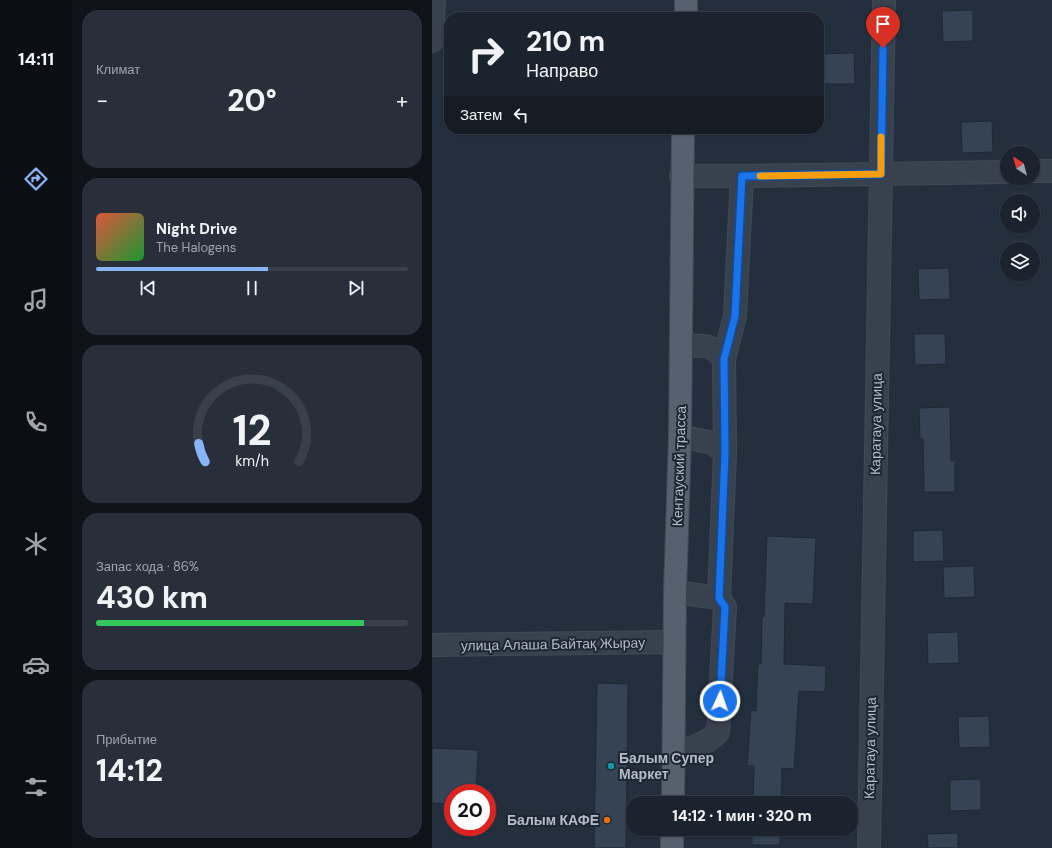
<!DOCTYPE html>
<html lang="ru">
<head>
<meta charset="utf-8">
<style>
  body { margin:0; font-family:"DM Sans",sans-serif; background:#282f3a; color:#f1f3f6; height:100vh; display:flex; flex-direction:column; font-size:15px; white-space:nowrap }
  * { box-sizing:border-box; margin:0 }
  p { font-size:13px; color:#a0a4aa }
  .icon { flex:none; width:22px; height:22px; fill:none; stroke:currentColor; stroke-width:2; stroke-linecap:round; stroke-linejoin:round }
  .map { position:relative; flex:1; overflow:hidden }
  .drawer { display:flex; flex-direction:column; gap:10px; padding:10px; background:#0f1319; width:360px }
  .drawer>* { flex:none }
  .banner { position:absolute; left:12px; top:12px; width:380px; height:122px; border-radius:16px; box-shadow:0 1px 3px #0004,0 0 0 1px #39404a; background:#1b232e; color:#f1f3f6; overflow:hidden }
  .needle { width:26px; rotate:324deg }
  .controls { position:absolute; left:568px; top:146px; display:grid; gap:8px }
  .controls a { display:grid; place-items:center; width:40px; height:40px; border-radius:50%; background:#1b232e; box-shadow:0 1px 3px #0004,0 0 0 1px #39404a; font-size:20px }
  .speed { position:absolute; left:12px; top:784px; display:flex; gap:8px; font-size:20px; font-weight:700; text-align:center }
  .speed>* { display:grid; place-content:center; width:52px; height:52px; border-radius:50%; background:#1b232e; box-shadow:0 1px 3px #0004,0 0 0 1px #39404a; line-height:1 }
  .speed .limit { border:6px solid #d22; background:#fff; color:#111 }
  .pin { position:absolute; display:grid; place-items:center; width:34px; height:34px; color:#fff; margin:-41px -17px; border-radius:50% 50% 50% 0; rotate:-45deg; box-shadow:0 0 4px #0007 }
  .pin .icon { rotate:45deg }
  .me { position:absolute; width:44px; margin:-22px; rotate:3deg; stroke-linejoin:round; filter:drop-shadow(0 0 3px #0008) }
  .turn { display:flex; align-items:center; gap:14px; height:84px; padding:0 16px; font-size:18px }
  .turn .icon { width:52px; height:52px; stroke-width:2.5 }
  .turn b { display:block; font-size:28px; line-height:34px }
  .then { display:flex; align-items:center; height:38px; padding:0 16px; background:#0003; gap:8px; font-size:15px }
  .big { font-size:30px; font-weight:800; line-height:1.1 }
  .drawer .tile { flex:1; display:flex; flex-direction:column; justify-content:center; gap:6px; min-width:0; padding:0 14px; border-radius:16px; background:#282f3a }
  .drawer .dial { align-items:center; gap:0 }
  .dial svg { height:104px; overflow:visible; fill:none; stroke:#39404a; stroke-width:7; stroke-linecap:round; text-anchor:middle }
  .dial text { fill:#f1f3f6; stroke:none }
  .song { display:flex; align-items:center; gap:12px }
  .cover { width:48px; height:48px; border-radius:6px; background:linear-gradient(135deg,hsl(10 70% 55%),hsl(130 70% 35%)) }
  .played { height:4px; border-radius:2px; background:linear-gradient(90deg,#8ab4f8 55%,#39404a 55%) }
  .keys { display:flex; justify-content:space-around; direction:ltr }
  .heat { display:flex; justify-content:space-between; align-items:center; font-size:22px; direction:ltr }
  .charge { height:6px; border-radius:3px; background:linear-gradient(90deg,#34c759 86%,#39404a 0) }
  .trip { position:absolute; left:194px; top:796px; width:232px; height:40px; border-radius:16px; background:#1b232e; box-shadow:0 1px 3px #0004,0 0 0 1px #39404a; font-weight:800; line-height:40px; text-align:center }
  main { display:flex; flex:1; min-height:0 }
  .dock { display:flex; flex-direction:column; width:72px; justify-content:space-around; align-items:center; background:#0b0e12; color:#a0a4aa }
  .dock .icon { width:28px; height:28px }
  .dock .current { color:#8ab4f8 }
  .dock b { font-size:18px; color:#f1f3f6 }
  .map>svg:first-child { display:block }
  .building { fill:#364354; stroke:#1f2835 }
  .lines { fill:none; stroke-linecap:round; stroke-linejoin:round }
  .minor-casing { stroke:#414a57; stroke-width:24 }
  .major-casing { stroke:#414a57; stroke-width:24 }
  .minor { stroke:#38414e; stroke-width:22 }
  .major { stroke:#56606e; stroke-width:22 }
  .route-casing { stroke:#114b97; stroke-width:10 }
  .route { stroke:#1a73e8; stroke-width:7 }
  .slow { stroke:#f59e0b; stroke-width:7 }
  .culture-dot { fill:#0f9aa8; stroke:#1d2633; stroke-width:1.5 }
  .food-dot { fill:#e8710a; stroke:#1d2633; stroke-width:1.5 }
  .labels { text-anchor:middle; stroke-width:4; stroke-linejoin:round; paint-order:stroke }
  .street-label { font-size:14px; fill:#b4bcc9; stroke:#1d2633 }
  .poi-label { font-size:14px; font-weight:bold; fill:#b4bcc9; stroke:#1d2633; text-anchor:start }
</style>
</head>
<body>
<main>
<nav class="dock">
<b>14:11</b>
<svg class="icon current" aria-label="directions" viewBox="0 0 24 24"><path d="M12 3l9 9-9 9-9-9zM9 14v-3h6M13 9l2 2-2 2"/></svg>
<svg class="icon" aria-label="music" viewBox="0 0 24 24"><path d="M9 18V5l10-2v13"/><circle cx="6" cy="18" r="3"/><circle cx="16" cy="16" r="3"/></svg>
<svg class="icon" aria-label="phone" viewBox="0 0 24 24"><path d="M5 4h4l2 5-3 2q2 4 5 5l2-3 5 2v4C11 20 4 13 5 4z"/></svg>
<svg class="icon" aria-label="climate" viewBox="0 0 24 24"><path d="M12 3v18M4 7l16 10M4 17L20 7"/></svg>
<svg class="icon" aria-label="car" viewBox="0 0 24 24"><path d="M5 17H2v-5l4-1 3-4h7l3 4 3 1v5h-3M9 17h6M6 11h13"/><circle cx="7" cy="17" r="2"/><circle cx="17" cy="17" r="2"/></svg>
<svg class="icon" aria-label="filters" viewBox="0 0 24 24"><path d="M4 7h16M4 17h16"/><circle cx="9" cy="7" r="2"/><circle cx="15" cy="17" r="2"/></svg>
</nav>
<section class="drawer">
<div class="tile"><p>Климат</p>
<div class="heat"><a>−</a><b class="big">20°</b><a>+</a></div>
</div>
<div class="tile">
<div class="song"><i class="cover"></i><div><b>Night Drive</b><p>The Halogens</p></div></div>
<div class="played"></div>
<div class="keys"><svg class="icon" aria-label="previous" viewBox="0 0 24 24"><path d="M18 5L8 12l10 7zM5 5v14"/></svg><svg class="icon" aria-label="pause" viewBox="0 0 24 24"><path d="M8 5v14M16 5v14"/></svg><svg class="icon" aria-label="next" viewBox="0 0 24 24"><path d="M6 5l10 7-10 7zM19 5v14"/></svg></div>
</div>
<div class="tile dial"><svg viewBox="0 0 100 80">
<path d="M14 69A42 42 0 1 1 86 69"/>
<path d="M14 69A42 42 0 0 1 9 55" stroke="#8ab4f8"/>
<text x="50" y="56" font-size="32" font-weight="700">12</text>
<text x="50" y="72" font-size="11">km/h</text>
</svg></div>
<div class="tile"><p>Запас хода · 86%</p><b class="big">430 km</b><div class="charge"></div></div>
<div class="tile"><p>Прибытие</p><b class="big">14:12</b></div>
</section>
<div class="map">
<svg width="620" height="848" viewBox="0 0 620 848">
  <rect width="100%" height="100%" fill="#242f3e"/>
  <path class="building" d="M 541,10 L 541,41 L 511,42 L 510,11 Z
    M 422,53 L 423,84 L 392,84 L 391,54 Z
    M 560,121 L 561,152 L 530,153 L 529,122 Z
    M 517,268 L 518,299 L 487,300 L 486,269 Z
    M 482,334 L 513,334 L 514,364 L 483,365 Z
    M 518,407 L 519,461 L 523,461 L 523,492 L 492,492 L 491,439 L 488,439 L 487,408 Z
    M 511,530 L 512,561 L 481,562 L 481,531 Z
    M 335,536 L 384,538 L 381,604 L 353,603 L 352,664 L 394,666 L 393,692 L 367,691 L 362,769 L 350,768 L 349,803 L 321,803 L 322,766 L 315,766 L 319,710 L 324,711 L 326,664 L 329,664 L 330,617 L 332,617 Z
    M 542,566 L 543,597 L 512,598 L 511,567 Z
    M 526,632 L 527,663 L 496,664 L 495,633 Z
    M 165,683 L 196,684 L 194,848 L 162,848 Z
    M 557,716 L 558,747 L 527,748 L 526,717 Z
    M 0,748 L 46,750 L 44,793 L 21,793 L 21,804 L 0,803 Z
    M 549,779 L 549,810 L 518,811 L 518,780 Z
    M 320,829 L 348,829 L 348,845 L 320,845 Z
    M 526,833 L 526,848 L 496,848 L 495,834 Z"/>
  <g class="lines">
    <defs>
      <path id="minor" d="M 0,41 L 2,0
        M 601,171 L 620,171
        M 249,176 L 310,176 L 575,172
        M 249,346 C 270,346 277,342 292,359
        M 248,436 L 281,443 L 293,453
        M 287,598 L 293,453 L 292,359 L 303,316 L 310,176
        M 0,645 L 242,642
        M 242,753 C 258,748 274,745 286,732 L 293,607 L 287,598 L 243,592
        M 437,848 L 452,0"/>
      <path id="major" d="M 254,17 L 254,0
        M 241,803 L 243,592 L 248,436 L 251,129
        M 240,848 L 240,829"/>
    </defs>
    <use href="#minor" class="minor-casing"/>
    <use href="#major" class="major-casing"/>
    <use href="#minor" class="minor"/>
    <use href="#major" class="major"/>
  </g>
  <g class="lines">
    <defs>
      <path id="route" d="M 288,701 L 293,607 L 287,598 L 293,453 L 292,359 L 303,316 L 310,176 L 449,174 L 451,48"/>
    </defs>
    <use href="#route" class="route-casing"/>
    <use href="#route" class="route"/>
    <path class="slow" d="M 328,176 L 449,174 L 449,137"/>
  </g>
  <circle class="culture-dot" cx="179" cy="766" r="4"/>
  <circle class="food-dot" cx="175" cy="820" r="4"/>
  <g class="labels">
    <g class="street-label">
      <text transform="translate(444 424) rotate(-89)" y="5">Каратауа улица</text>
      <text transform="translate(247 466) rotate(-88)" y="5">Кентауский трасса</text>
      <text transform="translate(121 644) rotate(-1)" y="5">улица Алаша Байтақ Жырау</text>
      <text transform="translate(438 748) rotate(-89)" y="5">Каратауа улица</text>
    </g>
    <g class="poi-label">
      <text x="187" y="763">Балым Супер<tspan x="187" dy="16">Маркет</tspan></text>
      <text x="167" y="825" text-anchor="end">Балым КАФЕ</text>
    </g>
  </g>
</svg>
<div class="controls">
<a><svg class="needle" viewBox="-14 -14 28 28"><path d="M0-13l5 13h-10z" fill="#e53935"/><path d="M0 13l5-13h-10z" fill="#a0a4aa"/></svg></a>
<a><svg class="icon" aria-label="sound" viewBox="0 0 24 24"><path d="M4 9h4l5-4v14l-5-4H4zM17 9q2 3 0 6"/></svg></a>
<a><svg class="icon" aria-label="layers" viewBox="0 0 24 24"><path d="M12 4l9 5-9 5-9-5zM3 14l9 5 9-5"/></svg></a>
</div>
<div class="speed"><div class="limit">20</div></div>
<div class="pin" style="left:451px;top:48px;background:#d93025"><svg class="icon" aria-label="arrive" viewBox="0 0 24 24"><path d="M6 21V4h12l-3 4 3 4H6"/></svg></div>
<svg class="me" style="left:288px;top:701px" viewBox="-20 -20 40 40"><circle r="17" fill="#1a73e8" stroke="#fff" stroke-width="3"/><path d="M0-11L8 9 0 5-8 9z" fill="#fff"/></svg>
<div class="trip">14:12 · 1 мин · 320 m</div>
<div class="banner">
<div class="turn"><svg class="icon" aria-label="right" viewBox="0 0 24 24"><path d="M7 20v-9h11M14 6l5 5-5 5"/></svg><div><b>210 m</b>Направо</div></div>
<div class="then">Затем<svg class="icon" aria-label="left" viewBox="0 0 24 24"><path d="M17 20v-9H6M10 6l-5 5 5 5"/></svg></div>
</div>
</div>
</main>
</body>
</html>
